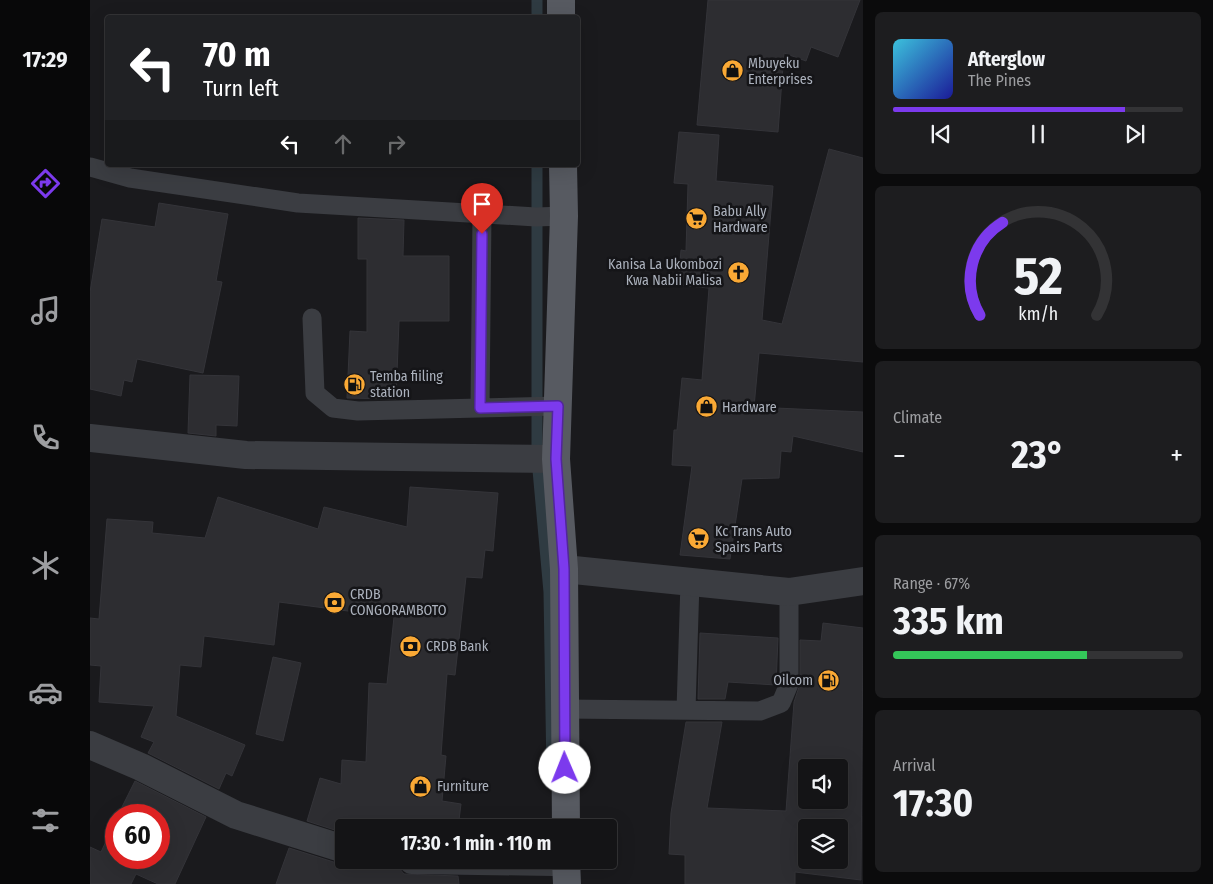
<!DOCTYPE html>
<html lang="en">
<head>
<meta charset="utf-8">
<style>
  body { margin:0; font-family:"Fira Sans Condensed",sans-serif; background:#1d1d1f; color:#f1f3f6; height:100vh; display:flex; flex-direction:column; font-size:19px; white-space:nowrap }
  * { box-sizing:border-box; margin:0 }
  p { font-size:16px; color:#9d9ea1 }
  .icon { flex:none; width:28px; height:28px; fill:none; stroke:currentColor; stroke-width:2; stroke-linecap:round; stroke-linejoin:round }
  .map { position:relative; flex:1; overflow:hidden }
  .details { display:flex; flex-direction:column; gap:12px; padding:12px; background:#0b0b0c; width:350px }
  .details>* { flex:none }
  .banner { position:absolute; left:15px; top:15px; width:475px; height:152px; border-radius:5px; box-shadow:0 5px 20px #0002,0 0 0 1px #333335; background:#202124; color:#fff; overflow:hidden }
  .controls { position:absolute; left:708px; top:759px; display:grid; gap:10px }
  .controls a { display:grid; place-items:center; width:50px; height:50px; border-radius:5px; background:#141416; box-shadow:0 5px 20px #0002,0 0 0 1px #333335; font-size:25px }
  .speed { position:absolute; left:15px; top:804px; display:flex; gap:10px; font-size:25px; font-weight:700; text-align:center }
  .speed>* { display:grid; place-content:center; width:65px; height:65px; border-radius:50%; background:#141416; box-shadow:0 5px 20px #0002,0 0 0 1px #333335; line-height:1 }
  .speed .limit { border:8px solid #d22; background:#fff; color:#111 }
  .pin { position:absolute; display:grid; place-items:center; width:42px; height:42px; color:#fff; margin:-51px -21px; border-radius:50% 50% 50% 0; rotate:-45deg; box-shadow:0 0 5px #0007 }
  .pin .icon { rotate:45deg }
  .me { position:absolute; width:55px; margin:-28px; rotate:359deg; stroke-linejoin:round; filter:drop-shadow(0 0 4px #0008) }
  .turn { display:flex; align-items:center; gap:18px; height:105px; padding:0 15px; font-size:22px }
  .turn .icon { width:65px; height:65px; stroke-width:2.5 }
  .turn b { display:block; font-size:35px; line-height:42px }
  .lanes { display:flex; align-items:center; height:48px; padding:0 15px; background:#0003; justify-content:center; gap:25px; direction:ltr }
  .lanes .off { opacity:.35 }
  .big { font-size:38px; font-weight:700; line-height:1.1 }
  .details .tile { flex:1; display:flex; flex-direction:column; justify-content:center; gap:8px; min-width:0; padding:0 18px; border-radius:8px; background:#1d1d1f }
  .details .dial { align-items:center; gap:0 }
  .dial svg { height:130px; overflow:visible; fill:none; stroke:#333335; stroke-width:7; stroke-linecap:round; text-anchor:middle }
  .dial text { fill:#f1f3f6; stroke:none }
  .song { display:flex; align-items:center; gap:15px }
  .cover { width:60px; height:60px; border-radius:8px; background:linear-gradient(135deg,hsl(190 70% 55%),hsl(240 70% 35%)) }
  .played { height:5px; border-radius:2px; background:linear-gradient(90deg,#7c3aed 80%,#333335 80%) }
  .keys { display:flex; justify-content:space-around; direction:ltr }
  .heat { display:flex; justify-content:space-between; align-items:center; font-size:28px; direction:ltr }
  .charge { height:8px; border-radius:4px; background:linear-gradient(90deg,#34c759 67%,#333335 0) }
  .trip { position:absolute; left:245px; top:819px; width:282px; height:50px; border-radius:5px; background:#141416; box-shadow:0 5px 20px #0002,0 0 0 1px #333335; font-weight:700; line-height:50px; text-align:center }
  main { display:flex; flex:1; min-height:0 }
  .menu { display:flex; flex-direction:column; width:90px; justify-content:space-around; align-items:center; background:#080809; color:#9d9ea1 }
  .menu .icon { width:35px; height:35px }
  .menu .selected { color:#7c3aed }
  .menu b { font-size:22px; color:#f1f3f6 }
  .map>svg:first-child { display:block }
  .lines { fill:none; stroke-linecap:round; stroke-linejoin:round }
  .stream { stroke:#2f3b42; stroke-width:11 }
  .building { fill:#2d2d31; stroke:#343439; fill-rule:evenodd }
  .service { stroke:#3b3d42; stroke-width:19 }
  .minor { stroke:#3b3d42; stroke-width:28 }
  .primary { stroke:#575a61; stroke-width:28 }
  .route-casing { stroke:#51269a; stroke-width:12 }
  .route { stroke:#7c3aed; stroke-width:9 }
  .labels { text-anchor:middle; stroke-width:5; stroke-linejoin:round; paint-order:stroke }
  .poi-label { font-size:14px; fill:#acb2bd; stroke:#151518; text-anchor:start }
</style>
</head>
<body>
<main>
<nav class="menu">
<b>17:29</b>
<svg class="icon selected" aria-label="directions" viewBox="0 0 24 24"><path d="M12 3l9 9-9 9-9-9zM9 14v-3h6M13 9l2 2-2 2"/></svg>
<svg class="icon" aria-label="music" viewBox="0 0 24 24"><path d="M9 18V5l10-2v13"/><circle cx="6" cy="18" r="3"/><circle cx="16" cy="16" r="3"/></svg>
<svg class="icon" aria-label="phone" viewBox="0 0 24 24"><path d="M5 4h4l2 5-3 2q2 4 5 5l2-3 5 2v4C11 20 4 13 5 4z"/></svg>
<svg class="icon" aria-label="climate" viewBox="0 0 24 24"><path d="M12 3v18M4 7l16 10M4 17L20 7"/></svg>
<svg class="icon" aria-label="car" viewBox="0 0 24 24"><path d="M5 17H2v-5l4-1 3-4h7l3 4 3 1v5h-3M9 17h6M6 11h13"/><circle cx="7" cy="17" r="2"/><circle cx="17" cy="17" r="2"/></svg>
<svg class="icon" aria-label="filters" viewBox="0 0 24 24"><path d="M4 7h16M4 17h16"/><circle cx="9" cy="7" r="2"/><circle cx="15" cy="17" r="2"/></svg>
</nav>
<div class="map">
<svg width="773" height="884" viewBox="0 0 773 884">
  <rect width="100%" height="100%" fill="#1a1a1d"/>
  <g class="lines">
    <path class="stream" d="M 447,0 L 447,18
      M 447,165 L 447,459 L 459,592 L 462,773"/>
  </g>
  <path class="building" d="M 618,0 L 770,0 L 748,57 L 721,47 L 716,61 L 694,53 L 688,132 L 607,125 Z
    M 589,132 L 629,135 L 626,181 L 683,186 L 672,320 L 692,324 L 739,149 L 773,158 L 773,362 L 669,353 L 664,407 L 773,412 L 773,452 L 703,436 L 701,452 L 691,451 L 689,478 L 652,479 L 640,559 L 590,555 L 602,466 L 582,465 L 584,430 L 587,430 L 592,378 L 612,380 L 619,288 L 588,285 L 591,250 L 596,251 L 598,184 L 584,183 Z
    M 69,203 L 138,214 L 126,281 L 132,282 L 113,373 L 47,359 L 42,382 L 34,380 L 31,396 L 0,389 L 0,292 L 12,219 L 65,227 Z
    M 268,218 L 314,220 L 313,256 L 359,256 L 359,321 L 309,321 L 306,399 L 257,398 L 260,331 L 277,332 L 277,259 L 268,259 Z
    M 100,375 L 149,376 L 147,426 L 126,425 L 126,436 L 98,433 Z
    M 320,487 L 408,493 L 403,551 L 395,550 L 392,578 L 376,577 L 365,675 L 357,674 L 351,755 L 356,756 L 352,801 L 371,804 L 368,828 L 254,828 L 254,833 L 217,821 L 230,778 L 251,784 L 252,760 L 276,762 L 279,683 L 297,684 L 304,617 L 189,602 L 184,645 L 114,636 L 111,667 L 90,665 L 86,716 L 155,745 L 142,776 L 136,773 L 129,789 L 58,753 L 64,742 L 51,737 L 64,706 L 9,702 L 11,666 L 0,665 L 0,618 L 9,619 L 17,519 L 63,522 L 62,533 L 115,538 L 128,497 L 228,529 L 234,507 L 317,527 Z
    M 733,623 L 773,628 L 771,880 L 705,872 L 705,884 L 595,884 L 595,855 L 579,854 L 581,813 L 596,722 L 632,722 L 617,808 L 696,811 L 704,702 L 710,684 L 710,640 L 731,641 ZM 716,768 L 749,768 L 749,800 L 716,800 ZM 716,828 L 749,828 L 749,860 L 716,860 Z
    M 610,633 L 688,638 L 686,685 L 638,682 L 635,699 L 608,699 Z
    M 183,657 L 211,663 L 193,741 L 166,734 Z
    M 45,781 L 116,817 L 85,884 L 68,884 L 46,874 L 41,884 L 0,884 L 0,847 L 11,852 L 26,820 L 26,858 L 69,858 L 69,815 L 28,815 Z
    M 199,848 L 250,864 L 258,864 L 265,860 L 306,860 L 309,868 L 314,874 L 368,876 L 369,884 L 186,884 Z"/>
  <g class="lines">
    <path class="service" d="M 0,167 L 40,178 L 208,203 L 446,217 L 474,216
      M 222,318 L 225,393 L 243,408 L 268,411 L 468,406
      M 390,408 L 392,214
      M 474,709 L 670,711 L 691,703 L 699,684 L 699,592
      M 596,710 L 600,582"/>
    <path class="minor" d="M 0,438 L 156,455 L 466,459
      M 474,569 L 699,592 L 773,581
      M 0,745 L 51,767 L 146,815 L 254,849
      M 322,860 L 463,862 L 470,860"/>
    <path class="primary" d="M 471,0 L 471,18
      M 473,165 L 474,216 L 466,459 L 474,569 L 476,828
      M 476,860 L 477,884"/>
  </g>
  <g class="lines">
    <defs>
      <path id="route" d="M 392,234 L 390,408 L 468,406 L 466,459 L 474,569 L 475,768"/>
    </defs>
    <use href="#route" class="route-casing"/>
    <use href="#route" class="route"/>
  </g>
  <defs>
    <symbol id="shop-disc" viewBox="-11 -11 22 22"><circle r="9.5" fill="#faa935" stroke="#151518"/><path d="M-5-2.5h2.3a2.7 3.5 0 0 1 5.4 0H5L5.5 6h-11ZM-1.5-2.5h3a1.5 2.3 0 0 0-3 0Z" fill="#111"/></symbol>
    <symbol id="supermarket-disc" viewBox="-11 -11 22 22"><circle r="9.5" fill="#faa935" stroke="#151518"/><path d="M-6-5.5h2.5l.6 2H6L4.5 2H-2.5L-4.4-4H-6ZM-1.5 3.2a1.3 1.3 0 1 0 .1 0ZM3 3.2a1.3 1.3 0 1 0 .1 0Z" fill="#111"/></symbol>
    <symbol id="church-disc" viewBox="-11 -11 22 22"><circle r="9.5" fill="#faa935" stroke="#151518"/><path d="M-1.2-6h2.4v3.5h3.3v2.4h-3.3V6h-2.4V-.1h-3.3v-2.4h3.3Z" fill="#111"/></symbol>
    <symbol id="fuel-disc" viewBox="-11 -11 22 22"><circle r="9.5" fill="#faa935" stroke="#151518"/><path d="M-5.5-6h7V0h2V4h1.3V-2.5L3-4.5l.8-.8L6-3V5H2.5V1h-1V6h-7ZM-4.2-4.7v3.2H.2V-4.7Z" fill="#111"/></symbol>
    <symbol id="bank-disc" viewBox="-11 -11 22 22"><circle r="9.5" fill="#faa935" stroke="#151518"/><path d="M-6-4H6V4H-6ZM0-2.3a2.3 2.3 0 1 0 0 4.6a2.3 2.3 0 1 0 0-4.6Z" fill="#111"/></symbol>
  </defs>
  <g fill-rule="evenodd">
    <use href="#shop-disc" x="630" y="58" width="25" height="25"/>
    <use href="#supermarket-disc" x="594" y="206" width="25" height="25"/>
    <use href="#church-disc" x="636" y="260" width="25" height="25"/>
    <use href="#fuel-disc" x="252" y="372" width="25" height="25"/>
    <use href="#shop-disc" x="604" y="394" width="25" height="25"/>
    <use href="#supermarket-disc" x="596" y="526" width="25" height="25"/>
    <use href="#bank-disc" x="232" y="590" width="25" height="25"/>
    <use href="#bank-disc" x="308" y="634" width="25" height="25"/>
    <use href="#fuel-disc" x="726" y="668" width="25" height="25"/>
    <use href="#shop-disc" x="318" y="774" width="25" height="25"/>
  </g>
  <g class="labels">
    <g class="poi-label">
      <text x="658" y="68">Mbuyeku<tspan x="658" dy="16">Enterprises</tspan></text>
      <text x="623" y="216">Babu Ally<tspan x="623" dy="16">Hardware</tspan></text>
      <text x="632" y="269" text-anchor="end">Kanisa La Ukombozi<tspan x="632" dy="16">Kwa Nabii Malisa</tspan></text>
      <text x="280" y="381">Temba fiiling<tspan x="280" dy="16">station</tspan></text>
      <text x="632" y="412">Hardware</text>
      <text x="625" y="536">Kc Trans Auto<tspan x="625" dy="16">Spairs Parts</tspan></text>
      <text x="260" y="599">CRDB<tspan x="260" dy="16">CONGORAMBOTO</tspan></text>
      <text x="336" y="651">CRDB Bank</text>
      <text x="723" y="685" text-anchor="end">Oilcom</text>
      <text x="347" y="791">Furniture</text>
    </g>
  </g>
</svg>
<div class="controls">
<a><svg class="icon" aria-label="sound" viewBox="0 0 24 24"><path d="M4 9h4l5-4v14l-5-4H4zM17 9q2 3 0 6"/></svg></a>
<a><svg class="icon" aria-label="layers" viewBox="0 0 24 24"><path d="M12 4l9 5-9 5-9-5zM3 14l9 5 9-5"/></svg></a>
</div>
<div class="speed"><div class="limit">60</div></div>
<div class="pin" style="left:392px;top:234px;background:#d93025"><svg class="icon" aria-label="arrive" viewBox="0 0 24 24"><path d="M6 21V4h12l-3 4 3 4H6"/></svg></div>
<svg class="me" style="left:475px;top:768px" viewBox="-20 -20 40 40"><circle r="19" fill="#fff"/><path d="M0-13L10 11 0 6-10 11z" fill="#7c3aed"/></svg>
<div class="trip">17:30 · 1 min · 110 m</div>
<div class="banner">
<div class="turn"><svg class="icon" aria-label="left" viewBox="0 0 24 24"><path d="M17 20v-9H6M10 6l-5 5 5 5"/></svg><div><b>70 m</b>Turn left</div></div>
<div class="lanes"><svg class="icon" aria-label="left" viewBox="0 0 24 24"><path d="M17 20v-9H6M10 6l-5 5 5 5"/></svg><svg class="icon off" aria-label="ahead" viewBox="0 0 24 24"><path d="M12 20V5M6 11l6-6 6 6"/></svg><svg class="icon off" aria-label="right" viewBox="0 0 24 24"><path d="M7 20v-9h11M14 6l5 5-5 5"/></svg></div>
</div>
</div>
<section class="details">
<div class="tile">
<div class="song"><i class="cover"></i><div><b>Afterglow</b><p>The Pines</p></div></div>
<div class="played"></div>
<div class="keys"><svg class="icon" aria-label="previous" viewBox="0 0 24 24"><path d="M18 5L8 12l10 7zM5 5v14"/></svg><svg class="icon" aria-label="pause" viewBox="0 0 24 24"><path d="M8 5v14M16 5v14"/></svg><svg class="icon" aria-label="next" viewBox="0 0 24 24"><path d="M6 5l10 7-10 7zM19 5v14"/></svg></div>
</div>
<div class="tile dial"><svg viewBox="0 0 100 80">
<path d="M14 69A42 42 0 1 1 86 69"/>
<path d="M14 69A42 42 0 0 1 28 12" stroke="#7c3aed"/>
<text x="50" y="56" font-size="32" font-weight="700">52</text>
<text x="50" y="72" font-size="11">km/h</text>
</svg></div>
<div class="tile"><p>Climate</p>
<div class="heat"><a>−</a><b class="big">23°</b><a>+</a></div>
</div>
<div class="tile"><p>Range · 67%</p><b class="big">335 km</b><div class="charge"></div></div>
<div class="tile"><p>Arrival</p><b class="big">17:30</b></div>
</section>
</main>
</body>
</html>
